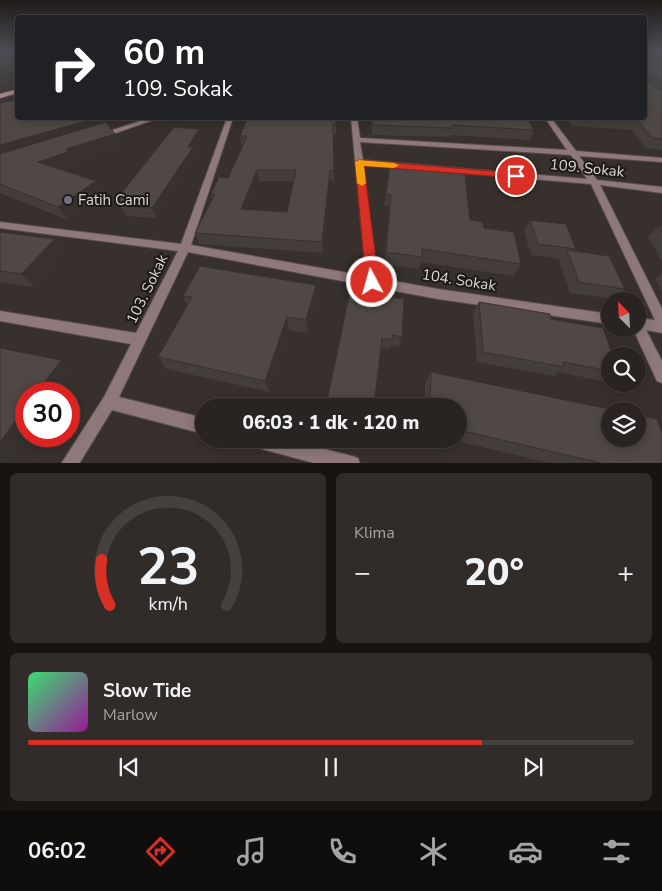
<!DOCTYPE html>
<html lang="tr">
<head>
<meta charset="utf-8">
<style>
  body { margin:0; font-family:"Nunito Sans",sans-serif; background:#312c2a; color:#f1f3f6; height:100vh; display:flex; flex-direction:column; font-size:19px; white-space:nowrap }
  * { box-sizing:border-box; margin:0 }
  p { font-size:16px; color:#a5a4a5 }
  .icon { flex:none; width:28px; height:28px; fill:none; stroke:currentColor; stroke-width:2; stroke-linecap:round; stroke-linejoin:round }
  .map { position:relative; height:463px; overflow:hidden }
  .panel { display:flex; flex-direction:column; gap:10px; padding:10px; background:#171412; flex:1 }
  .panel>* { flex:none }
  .top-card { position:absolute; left:15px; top:15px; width:632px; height:105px; border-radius:5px; box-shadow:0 2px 12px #0003,0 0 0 1px #45413f; background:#202124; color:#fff; overflow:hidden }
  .needle { width:32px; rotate:336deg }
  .controls { position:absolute; left:601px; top:292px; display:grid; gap:10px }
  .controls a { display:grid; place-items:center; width:45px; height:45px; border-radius:50%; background:#292421; box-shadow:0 2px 12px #0003,0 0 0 1px #45413f; font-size:25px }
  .speed { position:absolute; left:15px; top:382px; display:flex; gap:10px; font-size:25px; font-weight:700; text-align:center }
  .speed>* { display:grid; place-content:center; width:65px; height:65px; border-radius:50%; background:#292421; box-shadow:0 2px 12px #0003,0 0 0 1px #45413f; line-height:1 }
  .speed .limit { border:8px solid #d22; background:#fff; color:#111 }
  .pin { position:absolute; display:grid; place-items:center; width:42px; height:42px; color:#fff; margin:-21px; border:2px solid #fff; border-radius:50%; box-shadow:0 1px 5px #0007 }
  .me { position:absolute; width:55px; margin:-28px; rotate:354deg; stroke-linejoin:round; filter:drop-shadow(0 0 4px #0008) }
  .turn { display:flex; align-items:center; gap:18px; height:105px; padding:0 25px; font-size:22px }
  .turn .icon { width:65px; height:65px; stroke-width:2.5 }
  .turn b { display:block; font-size:35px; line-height:42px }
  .big { font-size:38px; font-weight:800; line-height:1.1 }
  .panel .card { flex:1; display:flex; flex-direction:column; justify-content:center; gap:8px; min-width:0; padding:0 18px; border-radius:8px; background:#312c2a }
  .panel .dial { align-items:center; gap:0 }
  .dial svg { height:130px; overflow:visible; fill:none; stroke:#45413f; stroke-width:7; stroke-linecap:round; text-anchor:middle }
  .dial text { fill:#f1f3f6; stroke:none }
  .song { display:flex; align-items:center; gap:15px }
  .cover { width:60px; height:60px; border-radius:8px; background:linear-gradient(135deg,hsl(140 70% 55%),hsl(300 70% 35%)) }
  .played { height:5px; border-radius:2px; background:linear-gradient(90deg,#d93025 75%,#45413f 75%) }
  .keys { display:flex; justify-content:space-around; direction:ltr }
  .heat { display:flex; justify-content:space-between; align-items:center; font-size:28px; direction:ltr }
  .panel .tiles { flex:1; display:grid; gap:10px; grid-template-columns:1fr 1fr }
  .card:last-child { grid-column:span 2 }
  .trip { position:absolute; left:195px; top:398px; width:272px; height:50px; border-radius:25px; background:#292421; box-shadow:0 2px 12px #0003,0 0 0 1px #45413f; font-weight:800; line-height:50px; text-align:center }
  .menu { display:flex; height:80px; justify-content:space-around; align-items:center; background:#100e0d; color:#a5a4a5 }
  .menu .icon { width:35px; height:35px }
  .menu .selected { color:#d93025 }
  .menu b { font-size:22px; color:#f1f3f6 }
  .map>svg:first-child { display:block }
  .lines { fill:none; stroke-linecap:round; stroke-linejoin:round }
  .minor-casing { stroke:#554e4a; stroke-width:2 }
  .secondary-casing { stroke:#554e4a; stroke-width:2 }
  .minor { fill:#8f787c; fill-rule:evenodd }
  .secondary { fill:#c3a0a6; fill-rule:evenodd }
  .wall { fill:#443e3a; fill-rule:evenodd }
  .shaded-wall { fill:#373230 }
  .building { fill:#4f4844; stroke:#373230; fill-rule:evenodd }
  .route { fill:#d93025; stroke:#8d1f18 }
  .slow { fill:#f59e0b }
  .worship-dot { fill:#6b7280; stroke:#1c1917; stroke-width:2 }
  .labels { text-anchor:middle; stroke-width:4; stroke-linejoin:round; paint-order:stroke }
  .street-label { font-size:15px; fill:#dbd7d5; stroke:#1c1917 }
  .poi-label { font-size:15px; fill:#dbd7d5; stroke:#1c1917; text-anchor:start }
</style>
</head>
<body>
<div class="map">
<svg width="662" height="464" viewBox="0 0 662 464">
  <rect width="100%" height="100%" fill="#37302c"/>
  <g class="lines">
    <defs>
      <path id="minor" d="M 150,118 L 159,118 L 104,137 L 97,135 Z
        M 227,118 L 233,118 L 191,245 L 366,276 L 351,118 L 357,118 L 360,138 L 567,150 L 545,118 L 551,118 L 576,151 L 662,158 L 662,162 L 579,156 L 597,180 L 662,187 L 662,193 L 600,185 L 662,309 L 662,333 L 646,330 L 662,361 L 662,383 L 657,381 L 633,329 L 638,329 L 638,318 L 655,320 L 591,184 L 363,165 L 377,278 L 438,289 L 610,314 L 610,324 L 438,299 L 188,252 L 119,397 L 204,418 L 204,434 L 112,410 L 79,464 L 61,464 L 104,397 L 131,344 L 0,321 L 0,311 L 136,333 L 178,251 L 0,228 L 0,222 L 181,244 ZM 360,142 L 571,155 L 587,179 L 363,160 Z
        M 246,439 L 284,439 L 352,456 L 358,458 L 360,464 L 318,464 L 254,447 L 248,445 Z"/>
      <path id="secondary" d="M 18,89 L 18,93 L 0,98 L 0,94 Z"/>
    </defs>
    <use href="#minor" class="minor-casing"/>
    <use href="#secondary" class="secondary-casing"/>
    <use href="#minor" class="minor"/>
    <use href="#secondary" class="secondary"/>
  </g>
  <path class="wall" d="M 645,50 L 662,50 L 662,150 L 646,148 L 631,130 L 572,126 L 566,118 L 645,118 Z
    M 0,103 L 18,118 L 103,118 L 105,122 L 115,134 L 121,147 L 74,162 L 76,165 L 63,170 L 96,181 L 104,195 L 68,220 L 0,193 Z
    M 371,118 L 527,118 L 534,130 L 530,140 L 451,135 L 450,137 L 372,135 Z
    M 336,124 L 336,134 L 334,134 L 334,181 L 330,181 L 323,253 L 199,244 L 195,233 L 212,200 L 211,194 L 228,178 L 243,146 L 242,146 L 240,136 ZM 259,181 L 294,181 L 287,212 L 248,209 Z
    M 202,138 L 194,151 L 196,157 L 156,218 L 126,216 L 120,206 Z
    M 390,166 L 470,220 L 484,228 L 521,264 L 514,276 L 421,262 L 419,269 L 384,265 L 389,207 L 384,206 Z
    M 530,220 L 576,249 L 574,251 L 625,289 L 614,299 L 570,293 L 559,261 L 561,259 L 531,255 L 524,231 Z
    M 658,226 L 662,227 L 662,261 L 648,237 Z
    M 0,232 L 55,239 L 66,253 L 34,287 L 0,282 Z
    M 662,273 L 662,292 L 655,279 Z
    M 316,285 L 317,299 L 308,333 L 289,330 L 269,392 L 166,369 L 158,357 L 188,306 L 183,296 Z
    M 404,299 L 402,337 L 399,347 L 391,345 L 390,349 L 381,348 L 326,406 Z
    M 479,302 L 551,319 L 610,356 L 610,380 L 607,382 L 558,372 L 554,376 L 477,362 L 473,313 Z
    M 431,372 L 662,464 L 553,464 L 448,439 L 459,439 L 459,406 L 425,406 L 425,384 Z"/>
  <path class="shaded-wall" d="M 97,118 L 103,118 L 108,129 L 0,161 L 0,145 Z
    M 199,129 L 202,138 L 194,151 L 196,157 L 156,218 L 152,208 L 188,147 Z
    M 115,134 L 121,147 L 74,162 L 76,165 L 48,175 L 38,162 L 66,149 Z
    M 257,170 L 259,181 L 244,220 L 241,209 Z
    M 330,170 L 330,181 L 323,253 L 322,242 Z
    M 96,181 L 104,195 L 68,220 L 58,207 Z
    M 55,239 L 66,253 L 34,287 L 21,274 Z
    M 316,285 L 317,299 L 308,333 L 306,320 Z
    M 287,317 L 289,330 L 269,392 L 265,381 Z
    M 61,360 L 76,372 L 61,394 L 36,394 Z
    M 26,407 L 26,436 L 32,436 L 13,464 L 0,464 L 0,442 Z"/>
  <path class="building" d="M 645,50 L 662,50 L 662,82 L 652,74 L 649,74 L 649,82 L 662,91 L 662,139 L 653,138 L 637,120 L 593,118 L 645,118 Z
    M 18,99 L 18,118 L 97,118 L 0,145 L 0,103 Z
    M 247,118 L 336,118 L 336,124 L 333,124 L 334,170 L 330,170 L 322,242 L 195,233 L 215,194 L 211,194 L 219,177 L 228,178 L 247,136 L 240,136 ZM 257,170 L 296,170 L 287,212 L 241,209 Z
    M 372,118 L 527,118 L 534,130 L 452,125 L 453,128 L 373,125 Z
    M 106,122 L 115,134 L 66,149 L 68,152 L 38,162 L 96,181 L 58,207 L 0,184 L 0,154 Z
    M 174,127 L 199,129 L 188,147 L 193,147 L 152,208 L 120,206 L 120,195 Z
    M 390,166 L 465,174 L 470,220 L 483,222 L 484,228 L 514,232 L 521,264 L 422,249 L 422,257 L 386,252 L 391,195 L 386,194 Z
    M 530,220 L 566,224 L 576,249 L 538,244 Z
    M 658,226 L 662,227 L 662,232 Z
    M 0,232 L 55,239 L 21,274 L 0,271 Z
    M 567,250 L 609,256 L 625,289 L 579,282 Z
    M 200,266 L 316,285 L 306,320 L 287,317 L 265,381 L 158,357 L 192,297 L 183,296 Z
    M 350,291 L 404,299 L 402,337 L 393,335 L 392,340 L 382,338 L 374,406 L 326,406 Z
    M 479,302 L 550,314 L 551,319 L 603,328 L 613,356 L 610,356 L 610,371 L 563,362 L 564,367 L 483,352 Z
    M 0,348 L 61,360 L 36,394 L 26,394 L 26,407 L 0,442 Z
    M 431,372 L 618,411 L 610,411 L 610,439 L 638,439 L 638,415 L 657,419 L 662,433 L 662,464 L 605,464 L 459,430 L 459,406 L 430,406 Z"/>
  <linearGradient id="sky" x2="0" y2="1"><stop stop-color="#1e1a18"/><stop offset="0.44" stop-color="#4d4e56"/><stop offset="1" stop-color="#4d4e56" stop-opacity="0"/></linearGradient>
  <rect width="662" height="114" fill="url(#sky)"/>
  <path class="route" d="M 359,160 L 516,173 L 521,176 L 516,178 L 364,166 L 379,282 L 377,286 L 372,287 L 368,286 L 366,282 L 355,162 Z"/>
  <path class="slow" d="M 359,160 L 394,163 L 399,165 L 394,168 L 364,166 L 366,183 L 362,186 L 357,183 L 355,162 Z"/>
  <circle class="worship-dot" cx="68" cy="200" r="5"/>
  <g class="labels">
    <g class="street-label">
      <text transform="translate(587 168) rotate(6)" y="5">109. Sokak</text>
      <text transform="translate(459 280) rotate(9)" y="5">104. Sokak</text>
      <text transform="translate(147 289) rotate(-64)" y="5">103. Sokak</text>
    </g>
    <g class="poi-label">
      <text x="78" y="205">Fatih Cami</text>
    </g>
  </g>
</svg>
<div class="controls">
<a><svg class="needle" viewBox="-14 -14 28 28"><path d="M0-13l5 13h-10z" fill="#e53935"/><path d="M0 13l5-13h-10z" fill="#a5a4a5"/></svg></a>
<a><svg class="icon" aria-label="search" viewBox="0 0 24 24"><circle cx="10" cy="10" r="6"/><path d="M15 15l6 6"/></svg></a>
<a><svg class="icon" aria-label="layers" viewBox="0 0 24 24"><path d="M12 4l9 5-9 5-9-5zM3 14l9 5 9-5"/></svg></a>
</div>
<div class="speed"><div class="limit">30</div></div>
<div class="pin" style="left:516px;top:176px;background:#d93025"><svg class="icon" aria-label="arrive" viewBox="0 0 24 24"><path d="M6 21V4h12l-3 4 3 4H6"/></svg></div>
<svg class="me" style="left:372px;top:282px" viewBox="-20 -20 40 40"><circle r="17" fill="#d93025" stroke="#fff" stroke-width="3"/><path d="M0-11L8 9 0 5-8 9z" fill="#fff"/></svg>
<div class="trip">06:03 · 1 dk · 120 m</div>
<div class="top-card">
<div class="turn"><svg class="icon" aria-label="right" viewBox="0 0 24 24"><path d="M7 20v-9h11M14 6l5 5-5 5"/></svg><div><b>60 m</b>109. Sokak</div></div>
</div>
</div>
<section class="panel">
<div class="tiles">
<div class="card dial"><svg viewBox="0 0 100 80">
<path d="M14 69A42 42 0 1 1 86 69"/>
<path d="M14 69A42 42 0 0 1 9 41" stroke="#d93025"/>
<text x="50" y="56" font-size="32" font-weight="700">23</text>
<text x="50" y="72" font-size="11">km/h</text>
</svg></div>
<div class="card"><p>Klima</p>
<div class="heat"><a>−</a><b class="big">20°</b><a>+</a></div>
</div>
<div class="card">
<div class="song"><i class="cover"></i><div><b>Slow Tide</b><p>Marlow</p></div></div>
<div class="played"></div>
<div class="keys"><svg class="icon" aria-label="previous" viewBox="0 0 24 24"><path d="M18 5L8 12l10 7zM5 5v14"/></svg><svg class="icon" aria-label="pause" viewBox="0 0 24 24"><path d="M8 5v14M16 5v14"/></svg><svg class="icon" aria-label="next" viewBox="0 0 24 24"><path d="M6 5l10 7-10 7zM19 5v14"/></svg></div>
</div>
</div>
</section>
<nav class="menu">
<b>06:02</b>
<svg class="icon selected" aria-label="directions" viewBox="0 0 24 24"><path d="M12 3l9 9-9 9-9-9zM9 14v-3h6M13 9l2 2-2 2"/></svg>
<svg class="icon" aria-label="music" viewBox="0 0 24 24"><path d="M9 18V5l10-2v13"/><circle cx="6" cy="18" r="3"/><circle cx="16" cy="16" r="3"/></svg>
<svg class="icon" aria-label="phone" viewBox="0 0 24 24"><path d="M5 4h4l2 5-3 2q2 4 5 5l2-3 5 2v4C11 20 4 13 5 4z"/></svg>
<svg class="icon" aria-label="climate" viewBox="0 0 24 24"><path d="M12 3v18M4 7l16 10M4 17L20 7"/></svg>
<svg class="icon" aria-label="car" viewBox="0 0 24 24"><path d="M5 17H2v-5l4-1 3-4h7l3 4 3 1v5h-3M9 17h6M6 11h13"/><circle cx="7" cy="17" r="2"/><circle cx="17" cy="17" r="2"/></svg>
<svg class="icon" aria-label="filters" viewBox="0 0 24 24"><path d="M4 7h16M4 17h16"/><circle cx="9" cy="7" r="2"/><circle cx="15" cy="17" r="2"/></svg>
</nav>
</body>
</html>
